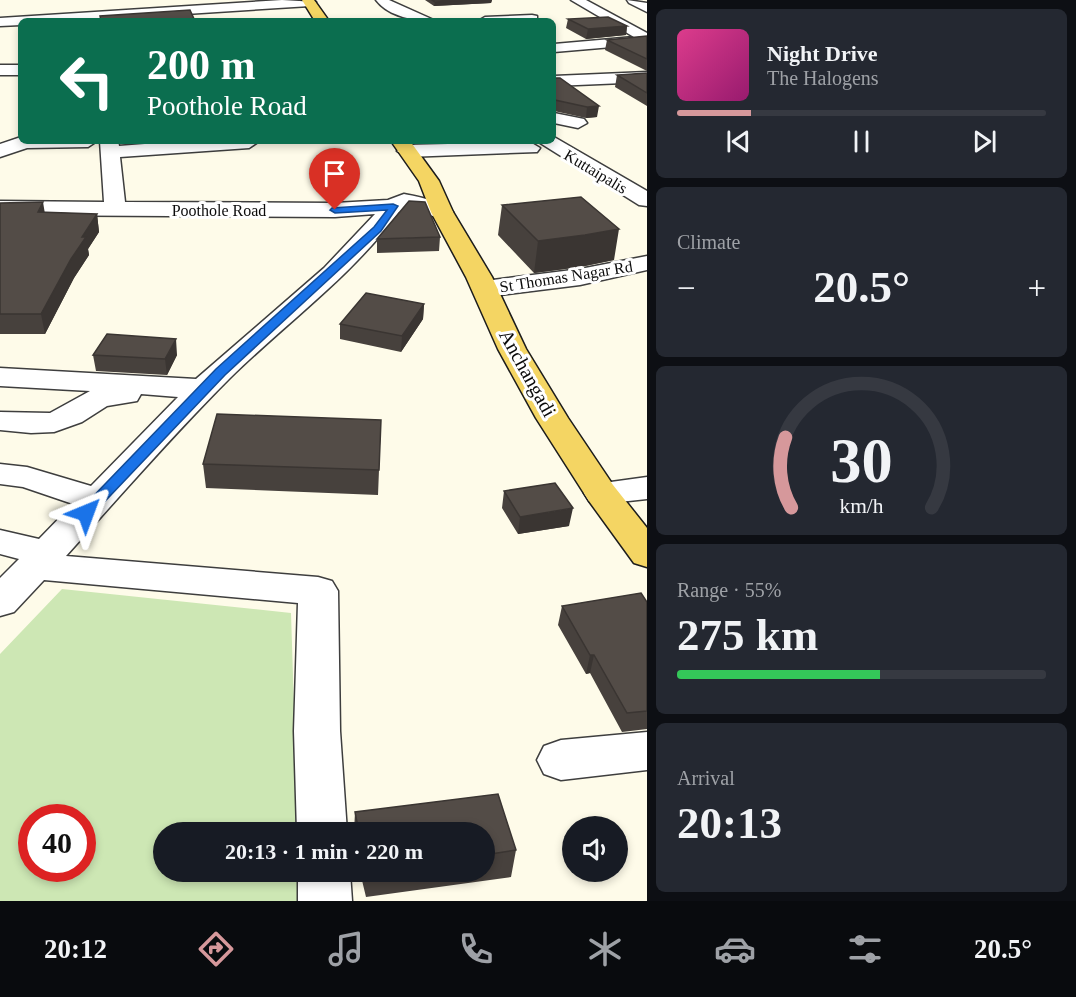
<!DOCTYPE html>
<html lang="en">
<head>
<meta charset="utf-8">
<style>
  body { margin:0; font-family:"Times New Roman",serif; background:#242831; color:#f1f3f6; height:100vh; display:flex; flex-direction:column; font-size:22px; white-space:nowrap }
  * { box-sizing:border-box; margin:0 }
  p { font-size:20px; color:#9ea1a6 }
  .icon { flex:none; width:33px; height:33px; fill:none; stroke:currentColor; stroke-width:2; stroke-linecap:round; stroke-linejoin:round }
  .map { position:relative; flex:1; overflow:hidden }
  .drawer { display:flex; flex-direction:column; gap:9px; padding:9px; background:#0d0f14; width:429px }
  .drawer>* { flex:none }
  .hud { position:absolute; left:18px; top:18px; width:538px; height:126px; border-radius:9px; box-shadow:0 3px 9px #0003; background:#0b6e4f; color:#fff; overflow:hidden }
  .buttons { position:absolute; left:562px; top:816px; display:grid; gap:12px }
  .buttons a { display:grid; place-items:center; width:66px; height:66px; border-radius:50%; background:#171b24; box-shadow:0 3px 9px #0003; font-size:30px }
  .speed { position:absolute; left:18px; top:804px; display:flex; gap:12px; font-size:30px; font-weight:700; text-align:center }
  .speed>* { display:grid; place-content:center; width:78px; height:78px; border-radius:50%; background:#171b24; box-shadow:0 3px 9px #0003; line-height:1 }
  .speed .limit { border:9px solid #d22; background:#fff; color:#111 }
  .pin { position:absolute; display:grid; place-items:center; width:51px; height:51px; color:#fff; margin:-62px -26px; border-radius:50% 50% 50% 0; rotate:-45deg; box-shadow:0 0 6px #0007 }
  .pin .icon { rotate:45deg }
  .me { position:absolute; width:66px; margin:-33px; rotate:44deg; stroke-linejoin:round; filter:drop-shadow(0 0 4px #0008) }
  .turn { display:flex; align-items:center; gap:21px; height:126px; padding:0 30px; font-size:27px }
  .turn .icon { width:78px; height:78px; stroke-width:2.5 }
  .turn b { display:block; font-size:42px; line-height:51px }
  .big { font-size:45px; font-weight:700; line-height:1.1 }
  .drawer .card { flex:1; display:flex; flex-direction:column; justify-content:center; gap:9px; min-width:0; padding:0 21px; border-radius:9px; background:#242831 }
  .drawer .dial { align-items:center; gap:0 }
  .dial svg { height:156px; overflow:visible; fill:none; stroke:#363941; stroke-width:7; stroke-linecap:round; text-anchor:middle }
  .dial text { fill:#f1f3f6; stroke:none }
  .song { display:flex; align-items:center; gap:18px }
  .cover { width:72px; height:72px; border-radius:9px; background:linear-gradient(135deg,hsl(330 70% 55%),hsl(320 70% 35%)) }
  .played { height:6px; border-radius:3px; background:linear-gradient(90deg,#d6989b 20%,#363941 20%) }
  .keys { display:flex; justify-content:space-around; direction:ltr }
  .heat { display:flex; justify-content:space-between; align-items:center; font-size:33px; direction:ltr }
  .charge { height:9px; border-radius:4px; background:linear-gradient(90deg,#34c759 55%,#363941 0) }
  .trip { position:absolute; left:153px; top:822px; width:342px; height:60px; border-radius:30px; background:#171b24; box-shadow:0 3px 9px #0003; font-weight:700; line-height:60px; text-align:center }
  .tabs { display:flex; height:96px; justify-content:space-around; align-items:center; background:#090b0e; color:#9ea1a6 }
  .tabs .icon { width:42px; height:42px }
  .tabs .selected { color:#d6989b }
  .tabs b { font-size:27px; color:#f1f3f6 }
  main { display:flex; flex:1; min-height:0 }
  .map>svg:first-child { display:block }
  .green { fill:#cde7b4; fill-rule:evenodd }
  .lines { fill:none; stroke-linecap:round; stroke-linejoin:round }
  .minor-casing { stroke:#3e3e3e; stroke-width:3 }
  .major-casing { stroke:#1c1c1c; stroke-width:3 }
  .minor { fill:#fff; fill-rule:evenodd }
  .major { fill:#f4d563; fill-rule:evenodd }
  .wall { fill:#47413d }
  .shaded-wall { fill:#3a3532 }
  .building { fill:#534c47; stroke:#3a3532; stroke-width:1.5 }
  .route { fill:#1a73e8; stroke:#114b97; stroke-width:1.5 }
  .labels { text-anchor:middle; stroke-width:6; stroke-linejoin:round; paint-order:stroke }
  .far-street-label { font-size:16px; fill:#0b0b0b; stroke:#fff }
  .street-label { font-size:20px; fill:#0b0b0b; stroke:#fff }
</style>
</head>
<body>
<main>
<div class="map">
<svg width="647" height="901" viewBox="0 0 647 901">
  <rect width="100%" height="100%" fill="#fefbe9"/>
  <path class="green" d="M 62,589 L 291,613 L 298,832 L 164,832 L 164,872 L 299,872 L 300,901 L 0,901 L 0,654 ZM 32,818 L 82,818 L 82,868 L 32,868 Z"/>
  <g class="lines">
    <defs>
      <path id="minor" d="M 282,0 L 316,2 L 310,6 L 77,21 L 21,21 L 21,25 L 0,26 L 0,18 Z
        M 376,0 L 389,0 L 436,21 C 415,21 389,17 376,0 Z
        M 571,0 L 586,0 L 647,33 L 647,44 L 554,52 L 554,44 L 634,37 Z
        M 627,0 L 647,3 L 647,12 L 629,3 Z
        M 532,15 L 537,16 L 537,21 L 478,21 L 485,17 Z
        M 0,65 L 21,65 L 21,75 L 0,75 Z
        M 647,72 L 647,82 L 554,86 L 554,76 Z
        M 554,113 L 584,119 L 587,123 L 578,128 L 554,123 Z
        M 21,137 L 21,141 L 97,141 L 88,147 L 27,148 L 0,157 L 0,144 Z
        M 554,137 L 647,191 L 647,206 L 639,205 L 537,141 L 554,141 Z
        M 100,141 L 118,141 L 119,146 L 183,141 L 258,142 L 249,148 L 120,157 L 125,202 L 335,203 L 388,200 L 404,194 C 415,196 446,202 453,212 L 450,217 L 442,219 L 421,212 L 399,212 C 351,277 287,322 230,378 C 173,435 120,496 66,556 L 318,577 L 332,581 L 338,591 L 340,731 L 347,832 L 297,832 L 294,731 L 298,603 L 44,580 L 14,612 L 0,616 L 0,578 L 19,559 L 0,554 L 0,530 L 39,539 L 73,504 L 23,487 L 0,484 L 0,464 L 27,467 L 91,486 L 178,397 L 141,394 L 137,401 L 107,406 L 82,422 L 54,432 L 31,433 L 0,430 L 0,412 L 50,413 L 90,391 L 0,386 L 0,368 L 196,379 L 324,268 L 375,214 L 335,217 L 0,215 L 0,201 L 104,202 Z
        M 530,142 L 540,148 L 537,152 L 407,157 L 397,151 L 407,145 Z
        M 647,256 L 647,270 L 580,285 L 485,297 L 476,294 L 472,289 L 476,284 L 485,281 L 580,269 Z
        M 647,477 L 647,499 L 601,504 L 589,501 L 584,493 L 589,485 Z
        M 647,732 L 647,770 L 561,780 L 544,774 L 537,760 L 544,746 L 561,740 Z
        M 298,872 L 350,872 L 352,901 L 298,901 Z"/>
      <path id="major" d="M 302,0 L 314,0 L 329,21 L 315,21 Z
        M 391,141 L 410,141 L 439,181 L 453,212 L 492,277 L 526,349 L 568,418 L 613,485 L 647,528 L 647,567 L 634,563 L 589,501 L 536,418 L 498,349 L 466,277 L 431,212 L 419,181 Z"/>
    </defs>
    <use href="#minor" class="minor-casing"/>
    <use href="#major" class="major-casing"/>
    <use href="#minor" class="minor"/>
    <use href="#major" class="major"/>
  </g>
  <path class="wall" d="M 425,0 L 492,0 L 491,3 L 434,6 Z
    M 568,19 L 627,26 L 626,35 L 586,39 L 566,28 Z
    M 647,36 L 647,71 L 605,50 L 607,40 Z
    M 647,73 L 647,106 L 615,87 L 617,75 Z
    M 554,76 L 554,78 L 560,78 L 597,117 L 586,118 L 554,111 Z
    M 0,203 L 45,212 L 97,214 L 99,232 L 88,249 L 89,255 L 74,278 L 45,334 L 0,334 Z
    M 502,205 L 614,260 L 580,267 L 534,273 L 498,235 Z
    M 440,237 L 439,251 L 377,253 L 377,239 Z
    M 424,304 L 423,319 L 401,352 L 340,339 L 340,324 Z
    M 93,355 L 177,355 L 167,375 L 96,371 Z
    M 381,420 L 378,495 L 206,488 L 203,464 Z
    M 504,491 L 569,526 L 518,534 L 502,508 Z
    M 647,602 L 647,729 L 622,732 L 590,673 L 586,674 L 558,625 L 562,606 Z
    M 355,812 L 359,832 L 354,832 Z
    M 484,832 L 516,850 L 511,877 L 366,897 L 360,872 L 484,872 Z"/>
  <path class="shaded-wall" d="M 467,0 L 492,0 L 491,3 L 434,6 L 435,2 Z
    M 627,26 L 626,35 L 586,39 L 588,29 Z
    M 599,106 L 597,117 L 586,118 L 587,107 Z
    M 43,202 L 46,220 L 38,212 Z
    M 97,214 L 99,232 L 88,249 L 89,255 L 74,278 L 45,334 L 41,314 L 82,237 Z
    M 619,229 L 614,260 L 580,267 L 534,273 L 538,241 Z
    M 424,304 L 423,319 L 401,352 L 402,336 Z
    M 176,339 L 177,355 L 167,375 L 165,359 Z
    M 573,508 L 569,526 L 518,534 L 520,517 Z
    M 590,655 L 594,655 L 590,673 L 586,674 Z"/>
  <path class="building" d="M 432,0 L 467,0 L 435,2 Z
    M 190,10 L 195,21 L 101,21 L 100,16 Z
    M 608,17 L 627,26 L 588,29 L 568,19 Z
    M 647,36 L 647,59 L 607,40 Z
    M 647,73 L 647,93 L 617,75 Z
    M 554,76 L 554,78 L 560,78 L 599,106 L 587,107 L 555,100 L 554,99 Z
    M 581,197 L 619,229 L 585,235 L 538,241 L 502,205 Z
    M 409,201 L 425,202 L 440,237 L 377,239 Z
    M 43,202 L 38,212 L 97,214 L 82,237 L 86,237 L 71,259 L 41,314 L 0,314 L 0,203 Z
    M 366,293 L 424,304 L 402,336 L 340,324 Z
    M 107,334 L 176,339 L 165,359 L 93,355 Z
    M 217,414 L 381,420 L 379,470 L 203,464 Z
    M 555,483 L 573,508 L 520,517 L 504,491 Z
    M 641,593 L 647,602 L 647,711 L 627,713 L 594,655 L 590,655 L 562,606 Z
    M 498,794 L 516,850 L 484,855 L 484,832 L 359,832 L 355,812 Z"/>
  <path class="route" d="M 393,204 L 398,206 L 381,231 L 225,375 L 91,516 L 80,516 L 78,513 L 80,510 L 216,369 L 374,227 L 387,210 L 335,213 L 330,210 L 332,208 Z"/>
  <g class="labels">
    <g class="far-street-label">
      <text transform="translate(596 171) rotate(31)" y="6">Kuttaipalis</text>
      <text x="219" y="216">Poothole Road</text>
      <text transform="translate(566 276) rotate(-9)" y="6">St Thomas Nagar Rd</text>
    </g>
    <g class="street-label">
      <text transform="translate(528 373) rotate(61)" y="7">Anchangadi</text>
    </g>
  </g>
</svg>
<div class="buttons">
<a><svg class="icon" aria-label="sound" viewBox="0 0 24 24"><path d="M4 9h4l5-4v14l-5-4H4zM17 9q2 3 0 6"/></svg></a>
</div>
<div class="speed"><div class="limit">40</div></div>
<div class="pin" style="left:335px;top:210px;background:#d93025"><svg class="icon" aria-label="arrive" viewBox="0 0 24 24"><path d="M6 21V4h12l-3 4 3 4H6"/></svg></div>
<svg class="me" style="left:86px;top:513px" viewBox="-20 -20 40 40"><path d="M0-17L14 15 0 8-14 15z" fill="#1a73e8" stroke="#fff" stroke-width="4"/></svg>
<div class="trip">20:13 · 1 min · 220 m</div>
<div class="hud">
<div class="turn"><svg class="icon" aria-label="left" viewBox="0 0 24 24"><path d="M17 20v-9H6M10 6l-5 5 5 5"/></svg><div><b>200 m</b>Poothole Road</div></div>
</div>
</div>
<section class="drawer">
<div class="card">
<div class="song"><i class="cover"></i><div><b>Night Drive</b><p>The Halogens</p></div></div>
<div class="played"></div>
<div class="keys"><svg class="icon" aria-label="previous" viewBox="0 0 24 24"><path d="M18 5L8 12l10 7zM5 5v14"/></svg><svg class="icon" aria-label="pause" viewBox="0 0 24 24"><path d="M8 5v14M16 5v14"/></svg><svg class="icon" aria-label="next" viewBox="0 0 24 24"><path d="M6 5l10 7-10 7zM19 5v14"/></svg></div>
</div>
<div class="card"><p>Climate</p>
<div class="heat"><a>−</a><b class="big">20.5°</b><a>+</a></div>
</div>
<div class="card dial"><svg viewBox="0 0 100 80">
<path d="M14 69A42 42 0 1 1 86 69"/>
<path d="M14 69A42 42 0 0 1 11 33" stroke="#d6989b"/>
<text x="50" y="56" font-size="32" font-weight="700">30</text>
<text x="50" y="72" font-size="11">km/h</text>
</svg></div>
<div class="card"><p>Range · 55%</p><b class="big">275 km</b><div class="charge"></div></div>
<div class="card"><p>Arrival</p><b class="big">20:13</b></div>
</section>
</main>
<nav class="tabs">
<b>20:12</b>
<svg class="icon selected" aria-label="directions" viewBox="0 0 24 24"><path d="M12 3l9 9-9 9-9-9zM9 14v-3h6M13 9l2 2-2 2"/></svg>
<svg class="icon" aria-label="music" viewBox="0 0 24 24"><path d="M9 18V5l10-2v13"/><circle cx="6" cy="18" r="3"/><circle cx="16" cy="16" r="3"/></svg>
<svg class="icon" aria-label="phone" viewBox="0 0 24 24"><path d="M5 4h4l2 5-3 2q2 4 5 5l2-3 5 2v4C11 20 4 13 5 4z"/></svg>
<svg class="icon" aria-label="climate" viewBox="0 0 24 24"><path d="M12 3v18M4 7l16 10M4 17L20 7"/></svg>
<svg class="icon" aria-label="car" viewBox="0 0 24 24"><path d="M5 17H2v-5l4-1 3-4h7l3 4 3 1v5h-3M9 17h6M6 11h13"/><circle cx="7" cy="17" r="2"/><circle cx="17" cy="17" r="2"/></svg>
<svg class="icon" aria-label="filters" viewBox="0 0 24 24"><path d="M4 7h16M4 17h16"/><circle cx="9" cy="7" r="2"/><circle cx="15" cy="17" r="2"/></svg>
<b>20.5°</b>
</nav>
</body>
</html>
